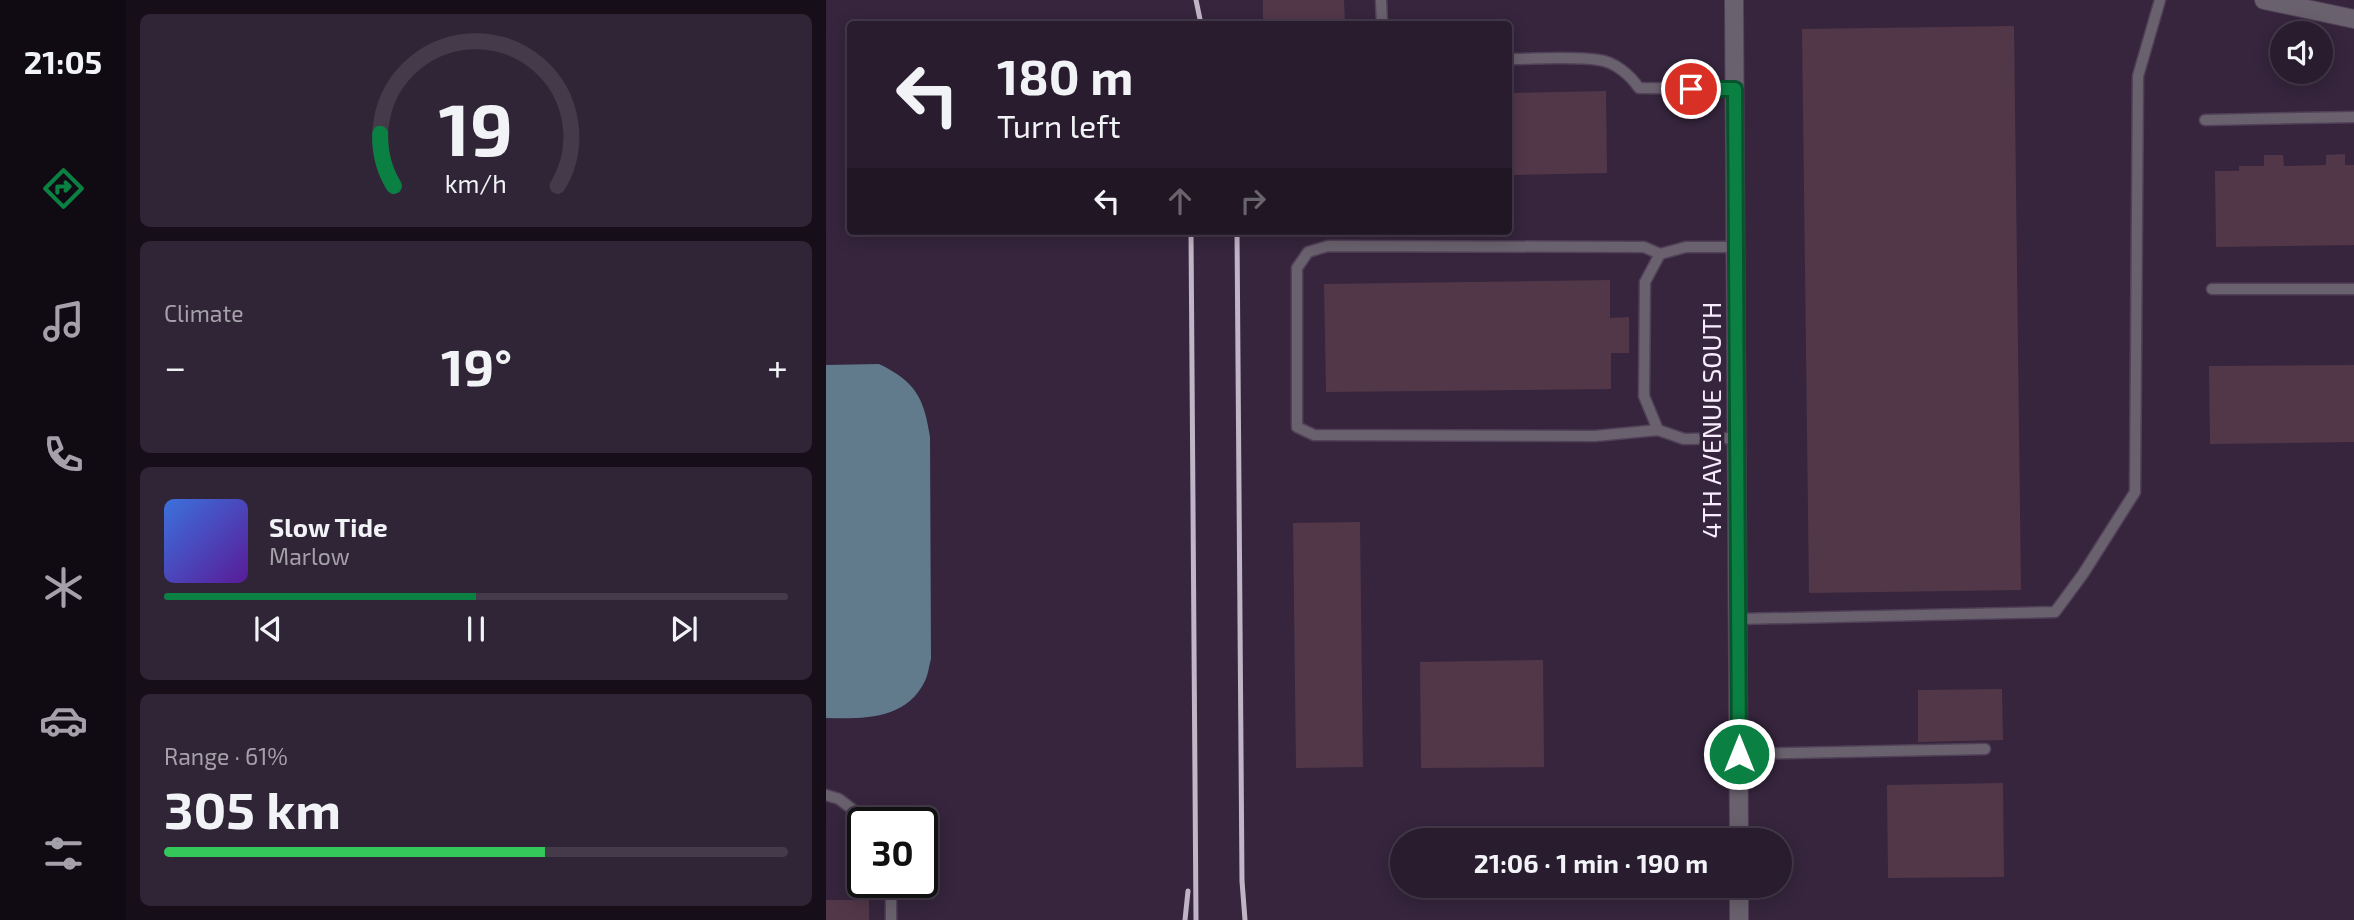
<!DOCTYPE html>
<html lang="en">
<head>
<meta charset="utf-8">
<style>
  body { margin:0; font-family:"Exo 2",sans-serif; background:#302536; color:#f1f3f6; height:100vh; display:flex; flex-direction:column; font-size:26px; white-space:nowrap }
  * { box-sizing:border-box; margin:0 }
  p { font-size:23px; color:#a5a1aa }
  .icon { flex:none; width:38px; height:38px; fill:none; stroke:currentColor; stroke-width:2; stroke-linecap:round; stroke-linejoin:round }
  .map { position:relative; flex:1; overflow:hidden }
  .side { display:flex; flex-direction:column; gap:14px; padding:14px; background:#160f19; width:700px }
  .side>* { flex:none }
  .banner { position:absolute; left:21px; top:21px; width:665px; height:214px; border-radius:7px; box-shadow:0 4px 18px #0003,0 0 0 2px #443a4a; background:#281c2e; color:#f1f3f6; overflow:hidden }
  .tools { position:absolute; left:1444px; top:21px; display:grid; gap:14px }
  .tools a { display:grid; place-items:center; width:63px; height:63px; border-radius:50%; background:#281c2e; box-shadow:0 4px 18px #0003,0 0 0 2px #443a4a; font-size:35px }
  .speed { position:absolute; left:21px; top:807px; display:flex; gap:14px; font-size:35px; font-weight:700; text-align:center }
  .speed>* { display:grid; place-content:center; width:91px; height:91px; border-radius:50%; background:#281c2e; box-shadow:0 4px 18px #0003,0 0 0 2px #443a4a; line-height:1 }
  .speed .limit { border:4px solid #111; border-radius:10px; background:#fff; color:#111 }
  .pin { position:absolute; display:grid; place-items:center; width:60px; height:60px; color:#fff; margin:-30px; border:4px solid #fff; border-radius:50%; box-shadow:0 2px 7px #0007 }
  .me { position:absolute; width:77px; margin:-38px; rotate:0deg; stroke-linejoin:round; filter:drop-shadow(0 0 5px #0008) }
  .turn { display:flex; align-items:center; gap:24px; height:147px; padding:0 35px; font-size:32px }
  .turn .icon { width:91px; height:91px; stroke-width:2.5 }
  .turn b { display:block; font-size:49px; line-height:60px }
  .lanes { display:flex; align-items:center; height:66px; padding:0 35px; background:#0003; justify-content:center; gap:35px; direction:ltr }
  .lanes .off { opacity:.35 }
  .big { font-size:52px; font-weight:700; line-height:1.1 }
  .side .card { flex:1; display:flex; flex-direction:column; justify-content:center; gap:10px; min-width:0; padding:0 24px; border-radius:10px; background:#302536 }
  .side .dial { align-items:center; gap:0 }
  .dial svg { height:182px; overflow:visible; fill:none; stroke:#443a4a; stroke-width:7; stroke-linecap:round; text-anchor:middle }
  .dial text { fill:#f1f3f6; stroke:none }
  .song { display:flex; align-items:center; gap:21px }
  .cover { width:84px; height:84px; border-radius:10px; background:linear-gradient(135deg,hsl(220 70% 55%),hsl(270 70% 35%)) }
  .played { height:7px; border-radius:4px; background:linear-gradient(90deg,#0b8043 50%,#443a4a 50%) }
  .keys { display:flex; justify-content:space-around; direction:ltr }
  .heat { display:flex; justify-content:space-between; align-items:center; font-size:38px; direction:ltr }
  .charge { height:10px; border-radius:5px; background:linear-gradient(90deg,#34c759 61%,#443a4a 0) }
  .trip { position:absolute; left:564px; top:828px; width:402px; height:70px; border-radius:35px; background:#281c2e; box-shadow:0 4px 18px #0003,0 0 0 2px #443a4a; font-weight:700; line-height:70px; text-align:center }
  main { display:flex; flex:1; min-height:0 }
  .menu { display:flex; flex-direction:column; width:126px; justify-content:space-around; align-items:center; background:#100b12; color:#a5a1aa }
  .menu .icon { width:49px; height:49px }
  .menu .current { color:#0b8043 }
  .menu b { font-size:32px; color:#f1f3f6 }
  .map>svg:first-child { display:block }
  .water { fill:#617b8c }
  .building { fill:#523749 }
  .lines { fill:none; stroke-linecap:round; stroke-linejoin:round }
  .service-casing { stroke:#514158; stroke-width:13 }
  .minor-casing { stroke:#514158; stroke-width:20 }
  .service { stroke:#69616d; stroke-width:10 }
  .minor { stroke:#69616d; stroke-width:18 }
  .rail { stroke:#c1b4c6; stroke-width:5 }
  .route-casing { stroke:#07532c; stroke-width:18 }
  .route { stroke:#0b8043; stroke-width:12 }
  .labels { text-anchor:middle; stroke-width:7; stroke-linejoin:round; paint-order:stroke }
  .street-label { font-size:26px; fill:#f7ecfc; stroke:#36253d }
</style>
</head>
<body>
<main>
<nav class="menu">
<b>21:05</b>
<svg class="icon current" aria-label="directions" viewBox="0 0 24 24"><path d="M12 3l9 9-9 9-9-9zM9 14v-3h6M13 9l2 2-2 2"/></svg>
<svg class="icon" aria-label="music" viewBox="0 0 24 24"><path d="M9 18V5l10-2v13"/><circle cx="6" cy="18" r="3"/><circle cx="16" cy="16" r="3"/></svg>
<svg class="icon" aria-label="phone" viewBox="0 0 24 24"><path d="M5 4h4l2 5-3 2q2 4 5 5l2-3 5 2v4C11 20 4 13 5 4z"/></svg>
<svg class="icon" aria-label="climate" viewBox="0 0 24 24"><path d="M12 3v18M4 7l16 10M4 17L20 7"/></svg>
<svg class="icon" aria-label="car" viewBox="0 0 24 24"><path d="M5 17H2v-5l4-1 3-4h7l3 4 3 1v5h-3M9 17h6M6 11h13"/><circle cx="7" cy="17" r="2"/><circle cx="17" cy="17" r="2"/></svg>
<svg class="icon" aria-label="filters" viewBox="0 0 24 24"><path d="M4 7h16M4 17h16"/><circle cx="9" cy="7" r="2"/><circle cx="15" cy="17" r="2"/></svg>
</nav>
<section class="side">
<div class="card dial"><svg viewBox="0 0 100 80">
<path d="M14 69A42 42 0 1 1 86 69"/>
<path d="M14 69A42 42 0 0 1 8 46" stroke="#0b8043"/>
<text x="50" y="56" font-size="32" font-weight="700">19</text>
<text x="50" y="72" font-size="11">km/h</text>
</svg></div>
<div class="card"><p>Climate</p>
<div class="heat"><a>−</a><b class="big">19°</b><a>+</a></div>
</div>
<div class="card">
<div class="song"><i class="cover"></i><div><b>Slow Tide</b><p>Marlow</p></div></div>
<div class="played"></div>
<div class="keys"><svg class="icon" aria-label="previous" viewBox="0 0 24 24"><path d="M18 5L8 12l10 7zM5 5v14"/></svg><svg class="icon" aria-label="pause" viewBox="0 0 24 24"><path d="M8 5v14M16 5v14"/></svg><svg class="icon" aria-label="next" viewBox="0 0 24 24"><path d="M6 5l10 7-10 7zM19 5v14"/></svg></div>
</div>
<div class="card"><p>Range · 61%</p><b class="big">305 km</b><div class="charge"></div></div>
</section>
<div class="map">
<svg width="1528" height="920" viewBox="0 0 1528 920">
  <rect width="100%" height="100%" fill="#36253d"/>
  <path class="water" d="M 53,364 C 90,382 98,398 104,437 L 105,659 C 103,666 102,675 99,681 C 80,720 37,719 0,718 L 0,365 Z"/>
  <path class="building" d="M 437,0 L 518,0 L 519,24 L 437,24 Z
    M 1188,26 L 1195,590 L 983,593 L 976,29 Z
    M 780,91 L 781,173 L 682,175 L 682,93 Z
    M 1519,154 L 1519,165 L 1528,165 L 1528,245 L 1390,247 L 1389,171 L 1413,171 L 1413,166 L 1438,166 L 1438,155 L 1457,155 L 1458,166 L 1500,165 L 1500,155 Z
    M 784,280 L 784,318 L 803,317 L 803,353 L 785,353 L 785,389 L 500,392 L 498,284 Z
    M 1528,365 L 1528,442 L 1384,444 L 1383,366 Z
    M 534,522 L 537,767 L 470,768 L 467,523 Z
    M 717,660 L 718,767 L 595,768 L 594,662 Z
    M 1176,689 L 1177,740 L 1092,742 L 1092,690 Z
    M 1177,783 L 1178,877 L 1062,878 L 1061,785 Z
    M 0,900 L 43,900 L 43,920 L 0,920 Z"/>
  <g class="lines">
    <defs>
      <path id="service" d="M 555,0 L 556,24
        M 682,59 C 709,59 748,56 773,60 C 789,62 804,75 813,88 L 909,89
        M 1379,120 L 1528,117
        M 911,247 L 860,247 L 834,254 L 819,282 L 818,396 L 832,430 L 858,439 L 912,438
        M 1386,289 L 1528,289
        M 832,430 L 769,436 L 488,435 L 471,427 L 471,268 L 482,252 L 502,246 L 818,247 L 834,254
        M 913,619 L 1229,612 L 1257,574 L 1309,492 L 1312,76 L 1334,0
        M 913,754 L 1159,749
        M 0,795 L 13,799 L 43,822
        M 65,882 L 65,920"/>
      <path id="minor" d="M 908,0 L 913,840
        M 1438,0 L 1528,19
        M 913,886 L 913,920"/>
    </defs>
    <use href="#service" class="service-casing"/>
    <use href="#minor" class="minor-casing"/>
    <use href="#service" class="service"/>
    <use href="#minor" class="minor"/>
    <path class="rail" d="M 370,0 L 375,24
      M 365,231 L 370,920
      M 411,231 L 416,881 L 419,920
      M 359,920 L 362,891"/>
  </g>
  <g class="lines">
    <defs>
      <path id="route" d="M 865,89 L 909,89 L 913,754"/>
    </defs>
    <use href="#route" class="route-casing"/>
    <use href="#route" class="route"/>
  </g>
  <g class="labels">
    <g class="street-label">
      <text transform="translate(886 420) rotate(-90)" y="9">4TH AVENUE SOUTH</text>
    </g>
  </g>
</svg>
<div class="tools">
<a><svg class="icon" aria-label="sound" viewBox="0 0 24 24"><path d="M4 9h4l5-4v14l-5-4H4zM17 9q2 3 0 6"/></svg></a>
</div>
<div class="speed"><div class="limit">30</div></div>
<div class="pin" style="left:865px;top:89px;background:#d93025"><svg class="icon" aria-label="arrive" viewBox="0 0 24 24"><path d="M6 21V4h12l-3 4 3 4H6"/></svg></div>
<svg class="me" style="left:913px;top:754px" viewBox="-20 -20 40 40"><circle r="17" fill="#0b8043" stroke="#fff" stroke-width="3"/><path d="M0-11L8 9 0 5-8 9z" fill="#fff"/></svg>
<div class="trip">21:06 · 1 min · 190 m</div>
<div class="banner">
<div class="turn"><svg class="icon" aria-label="left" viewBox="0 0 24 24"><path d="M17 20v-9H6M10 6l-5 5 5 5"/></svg><div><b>180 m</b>Turn left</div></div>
<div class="lanes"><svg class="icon" aria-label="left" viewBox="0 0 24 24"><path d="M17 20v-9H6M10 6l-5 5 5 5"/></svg><svg class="icon off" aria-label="ahead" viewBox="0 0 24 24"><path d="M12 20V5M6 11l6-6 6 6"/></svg><svg class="icon off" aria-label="right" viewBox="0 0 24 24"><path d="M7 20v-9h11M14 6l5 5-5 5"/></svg></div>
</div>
</div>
</main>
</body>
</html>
